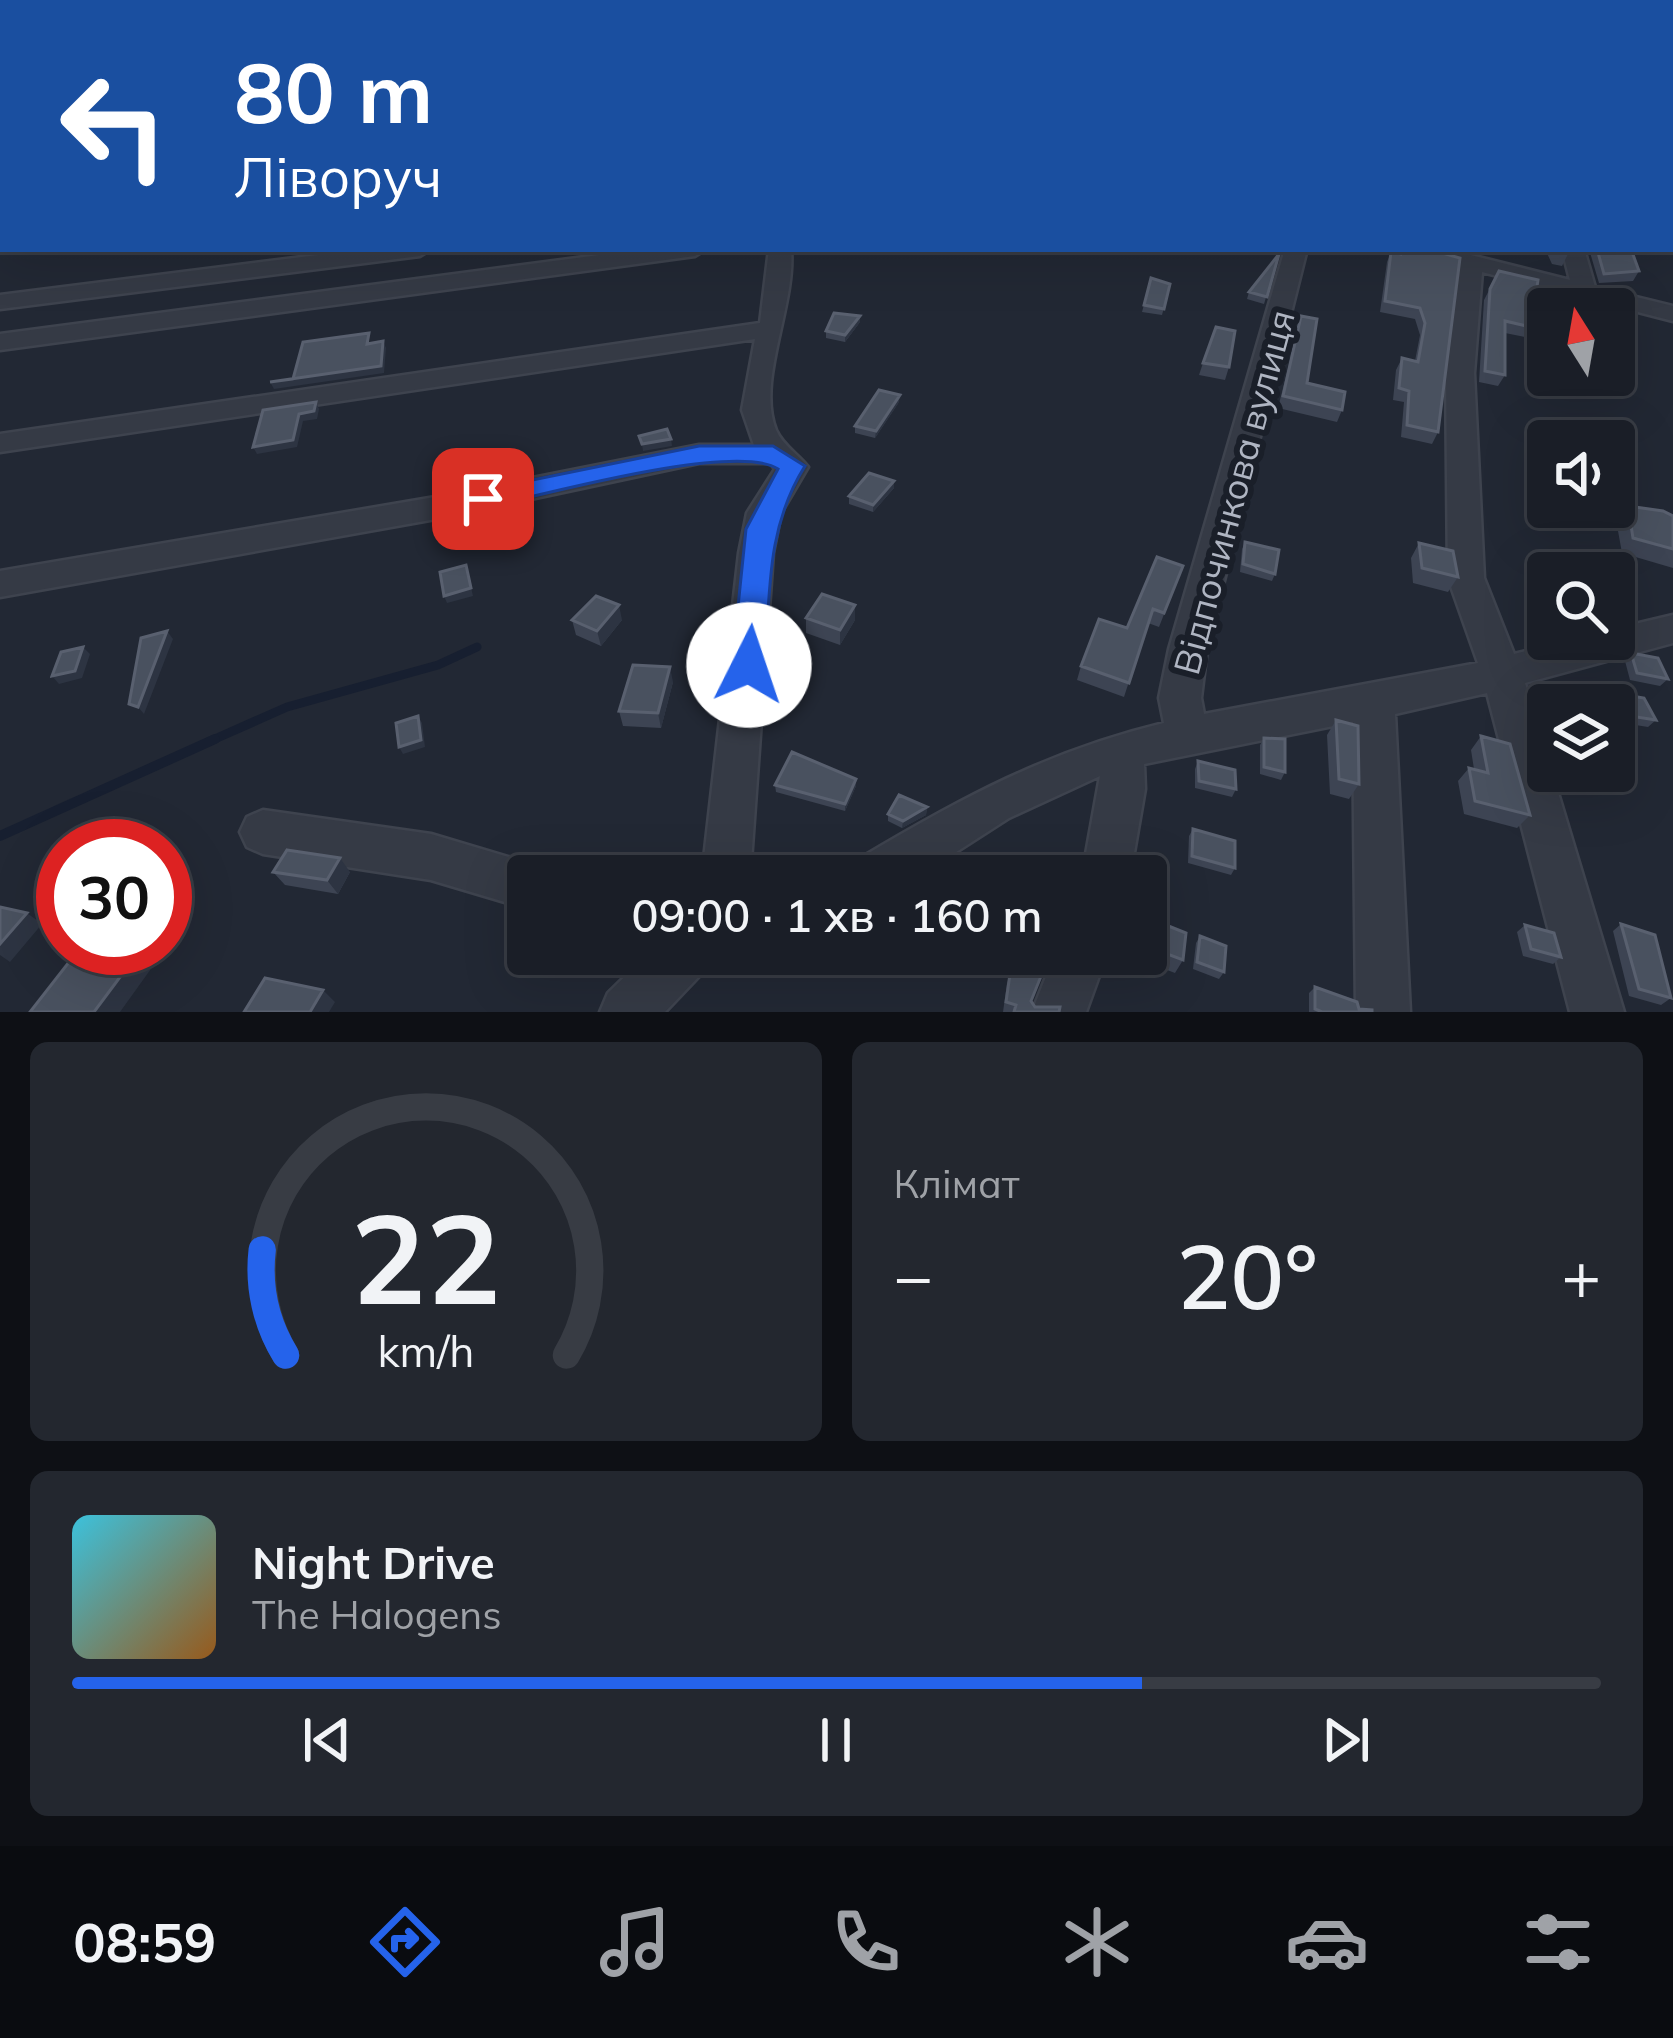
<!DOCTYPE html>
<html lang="uk">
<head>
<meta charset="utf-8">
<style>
  body { margin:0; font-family:Mulish,sans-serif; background:#23272f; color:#f1f3f6; height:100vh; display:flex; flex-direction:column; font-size:45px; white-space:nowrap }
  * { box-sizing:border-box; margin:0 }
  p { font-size:39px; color:#9fa2a7 }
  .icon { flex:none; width:66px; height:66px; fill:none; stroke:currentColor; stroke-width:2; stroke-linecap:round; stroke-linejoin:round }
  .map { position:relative; height:1012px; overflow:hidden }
  .drawer { display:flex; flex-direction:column; gap:30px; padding:30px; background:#0e1015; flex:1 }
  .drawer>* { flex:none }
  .banner { position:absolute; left:0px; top:0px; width:1674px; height:252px; box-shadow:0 12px 48px #0002,0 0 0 3px #383c44; background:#1a4fa0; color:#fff; overflow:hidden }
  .needle { width:78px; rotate:349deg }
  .controls { position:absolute; left:1527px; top:288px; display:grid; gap:24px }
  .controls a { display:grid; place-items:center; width:108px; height:108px; border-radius:12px; background:#1a1e27; box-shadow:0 12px 48px #0002,0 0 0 3px #383c44; font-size:60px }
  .speed { position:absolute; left:36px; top:819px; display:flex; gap:24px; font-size:60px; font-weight:700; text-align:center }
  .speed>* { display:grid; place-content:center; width:156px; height:156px; border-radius:50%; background:#1a1e27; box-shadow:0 12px 48px #0002,0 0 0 3px #383c44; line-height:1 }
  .speed .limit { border:18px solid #d22; background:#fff; color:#111 }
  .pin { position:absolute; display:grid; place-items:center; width:102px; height:102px; color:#fff; margin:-51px; border-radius:24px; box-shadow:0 6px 18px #0006 }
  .me { position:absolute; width:132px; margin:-66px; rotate:4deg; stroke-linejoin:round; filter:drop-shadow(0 0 9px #0008) }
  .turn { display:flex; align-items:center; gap:42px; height:252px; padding:0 36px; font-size:54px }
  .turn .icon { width:156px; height:156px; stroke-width:2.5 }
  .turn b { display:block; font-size:84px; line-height:102px }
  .big { font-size:90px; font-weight:600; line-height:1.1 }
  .drawer .card { flex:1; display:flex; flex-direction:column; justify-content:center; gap:18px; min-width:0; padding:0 42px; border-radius:18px; background:#23272f }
  .drawer .dial { align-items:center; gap:0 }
  .dial svg { height:312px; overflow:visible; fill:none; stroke:#383c44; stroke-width:7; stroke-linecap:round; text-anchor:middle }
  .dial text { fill:#f1f3f6; stroke:none }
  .song { display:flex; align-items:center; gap:36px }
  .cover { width:144px; height:144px; border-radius:18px; background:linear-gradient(135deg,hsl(190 70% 55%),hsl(30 70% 35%)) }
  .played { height:12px; border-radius:6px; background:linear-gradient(90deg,#2563eb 70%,#383c44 70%) }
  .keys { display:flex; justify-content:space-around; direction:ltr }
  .heat { display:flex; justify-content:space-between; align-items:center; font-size:66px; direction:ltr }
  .drawer .tiles { flex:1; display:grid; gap:30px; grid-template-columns:1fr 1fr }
  .card:last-child { grid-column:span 2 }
  .trip { position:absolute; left:507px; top:855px; width:660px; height:120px; border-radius:12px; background:#1a1e27; box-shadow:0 12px 48px #0002,0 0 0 3px #383c44; font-weight:600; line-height:120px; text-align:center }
  .tabs { display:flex; height:192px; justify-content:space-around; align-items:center; background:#0a0c10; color:#9fa2a7 }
  .tabs .icon { width:84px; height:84px }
  .tabs .selected { color:#2563eb }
  .tabs b { font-size:54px; color:#f1f3f6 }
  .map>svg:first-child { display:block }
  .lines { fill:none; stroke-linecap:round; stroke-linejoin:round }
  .stream-far1 { stroke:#171f30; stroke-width:9 }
  .stream { stroke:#171f30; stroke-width:10 }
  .minor-casing { stroke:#3e434e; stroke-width:5 }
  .minor { fill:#353a45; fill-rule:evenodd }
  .wall { fill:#3d4453 }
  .shaded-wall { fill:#2d3442 }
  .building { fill:#49515f; stroke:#59606f; stroke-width:3 }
  .route { fill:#2563eb; stroke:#184099; stroke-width:3 }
  .labels { text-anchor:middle; stroke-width:12; stroke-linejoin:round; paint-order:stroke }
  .street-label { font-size:36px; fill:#afb5c2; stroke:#1a1f29 }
</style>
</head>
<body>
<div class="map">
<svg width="1673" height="1012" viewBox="0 0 1673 1012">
  <rect width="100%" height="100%" fill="#222834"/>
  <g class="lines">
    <path class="stream-far1" d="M 208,742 L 287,707 L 438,665 L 477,647"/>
    <path class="stream" d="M 0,836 L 215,739"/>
    <defs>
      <path id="minor" d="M 0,234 L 3,234 L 3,248 L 0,248 Z
        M 366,249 L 431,249 L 420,256 L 0,309 L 0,295 Z
        M 645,249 L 706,249 L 695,256 L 0,350 L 0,334 Z
        M 769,249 L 791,249 C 796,306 756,380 776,430 C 783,446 798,454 808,467 L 781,513 L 773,553 L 750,876 L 702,876 L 739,553 L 747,513 L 775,469 L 770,463 L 699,463 L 447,517 L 0,597 L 0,571 L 447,495 L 699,445 L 754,445 L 742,410 L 755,339 L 0,452 L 0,434 L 760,323 Z
        M 1285,249 L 1307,249 L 1207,649 L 1201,698 L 1204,714 L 1478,663 L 1448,578 L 1446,373 L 1452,296 L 1460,266 L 1410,249 L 1447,249 L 1570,280 L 1562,249 L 1584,249 L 1595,287 L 1673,306 L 1673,321 L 1482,272 L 1474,373 L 1484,578 L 1514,654 L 1575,639 L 1614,639 L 1614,629 L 1673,615 L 1673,643 L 1525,683 L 1624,1012 L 1570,1012 L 1487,693 L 1395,714 L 1410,1012 L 1356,1012 L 1353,722 L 1144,764 L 1145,789 L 1130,876 L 1082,876 L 1100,776 L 1009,818 L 919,876 L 852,876 L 859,859 C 961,798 1048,751 1164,723 L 1159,698 L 1169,649 Z
        M 263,810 L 431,834 L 545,868 L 549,876 L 528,876 L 528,909 L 431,880 L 263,854 L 247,847 L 240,832 L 247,817 Z
        M 648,954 L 711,954 L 703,972 L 665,1012 L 600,1012 L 608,993 Z
        M 1055,954 L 1107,954 L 1086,1012 L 1032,1012 Z"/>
    </defs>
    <use href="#minor" class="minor-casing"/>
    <use href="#minor" class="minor"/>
  </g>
  <path class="wall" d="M 1401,249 L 1428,249 L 1438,432 L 1432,444 L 1401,437 L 1404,402 L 1393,400 L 1396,370 L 1402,358 L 1415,361 L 1420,335 L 1415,319 L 1380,312 L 1387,262 L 1391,252 L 1400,254 Z
    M 1545,249 L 1568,249 L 1568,254 L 1562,266 L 1552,264 Z
    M 1589,249 L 1631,249 L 1639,271 L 1633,281 L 1599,283 Z
    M 1279,254 L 1264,304 L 1247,299 L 1249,292 Z
    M 1499,271 L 1531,327 L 1525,337 L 1505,333 L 1505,375 L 1498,386 L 1479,382 L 1484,300 Z
    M 1151,278 L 1170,284 L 1162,315 L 1142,312 Z
    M 1574,293 L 1603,309 L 1568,309 Z
    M 1301,316 L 1307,383 L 1342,410 L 1337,422 L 1278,408 Z
    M 860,322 L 845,342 L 826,338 L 826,331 Z
    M 1203,363 L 1229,367 L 1225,380 L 1199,375 Z
    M 899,402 L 875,438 L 855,433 L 855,426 Z
    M 894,481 L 894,488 L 873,512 L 849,504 L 849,496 Z
    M 1628,506 L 1673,516 L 1673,568 L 1622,553 L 1616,520 Z
    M 1245,542 L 1275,574 L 1272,581 L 1240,572 L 1242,549 Z
    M 1419,543 L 1458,577 L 1448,592 L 1413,583 L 1411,558 Z
    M 1183,566 L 1159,627 L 1148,623 L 1124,697 L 1077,680 L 1081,666 L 1127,628 Z
    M 806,618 L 855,620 L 840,645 L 806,633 Z
    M 572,620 L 622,620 L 601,646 L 576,635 Z
    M 1631,653 L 1668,679 L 1660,686 L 1630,680 L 1625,661 Z
    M 673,682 L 661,728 L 623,726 L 619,711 Z
    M 1620,694 L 1656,720 L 1648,727 L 1623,723 L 1613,702 Z
    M 1336,720 L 1359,784 L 1349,799 L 1330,794 L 1327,735 Z
    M 1481,736 L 1530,815 L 1517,828 L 1464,814 L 1458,781 L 1469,768 L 1474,769 L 1471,750 Z
    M 1264,738 L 1285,772 L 1281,780 L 1260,774 L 1260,745 Z
    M 1198,761 L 1236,789 L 1232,797 L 1195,788 L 1195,769 Z
    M 1556,771 L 1614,771 L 1623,777 L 1608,792 L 1568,785 L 1557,775 Z
    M 775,785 L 856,786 L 845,811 L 776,792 Z
    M 927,807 L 926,815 L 902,828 L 888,821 L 888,814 Z
    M 1193,829 L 1235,868 L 1231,875 L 1188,863 L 1189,836 Z
    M 273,872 L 350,872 L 338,894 L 285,885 Z
    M 1146,917 L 1183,960 L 1175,973 L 1125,954 L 1146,954 Z
    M 1621,924 L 1671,998 L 1661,1005 L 1629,996 L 1613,931 Z
    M 1525,925 L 1561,957 L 1553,964 L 1523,956 L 1517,932 Z
    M 1200,936 L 1224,972 L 1219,979 L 1193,969 L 1196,943 Z
    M 1018,954 L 1050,954 L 1031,1001 L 1035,1007 L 1059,1012 L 1003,1012 L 1007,983 L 1010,974 L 1016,975 Z
    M 1315,987 L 1359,1009 L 1372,1012 L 1309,1012 L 1309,993 Z"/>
  <path class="shaded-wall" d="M 860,316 L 860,322 L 845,342 L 845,335 Z
    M 383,341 L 386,348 L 384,373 L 274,389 L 270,382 L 381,366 Z
    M 900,395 L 899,402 L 875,438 L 876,431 Z
    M 316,402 L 319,409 L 317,419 L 303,421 L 297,447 L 257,454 L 253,447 Z
    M 671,439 L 672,446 L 643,451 L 642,444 Z
    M 894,481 L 894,488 L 873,512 L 873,505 Z
    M 466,565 L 473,596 L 447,603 L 444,596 Z
    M 619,605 L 622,620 L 601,646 L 597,631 Z
    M 855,605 L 855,620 L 840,645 L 840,630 Z
    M 167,631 L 173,639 L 144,714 L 138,707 Z
    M 83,647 L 90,654 L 82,678 L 59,684 L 52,676 Z
    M 670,667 L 673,682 L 661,728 L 658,713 Z
    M 418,716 L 422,723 L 425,747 L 403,754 L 399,747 Z
    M 856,779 L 856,786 L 845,811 L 845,804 Z
    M 927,807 L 926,815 L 902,828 L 903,821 Z
    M 340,858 L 350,872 L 338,894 L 327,880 Z
    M 27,913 L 42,924 L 10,962 L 0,955 L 0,944 Z
    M 138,953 L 153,966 L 120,1012 L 94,1012 Z
    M 323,990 L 335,1002 L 329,1012 L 310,1012 Z"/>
  <path class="building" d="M 1403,249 L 1428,249 L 1460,258 L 1438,432 L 1407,425 L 1409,391 L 1399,388 L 1402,358 L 1418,362 L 1425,323 L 1420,308 L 1385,301 L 1391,252 L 1401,254 Z
    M 1597,249 L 1631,249 L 1639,271 L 1604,274 Z
    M 1279,254 L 1267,297 L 1249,292 Z
    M 1499,271 L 1538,280 L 1531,327 L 1505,321 L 1505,375 L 1485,371 L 1490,289 Z
    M 1151,278 L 1170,284 L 1164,309 L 1144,305 Z
    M 1574,293 L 1604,300 L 1603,309 L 1572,303 Z
    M 834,313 L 860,316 L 845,335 L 826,331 Z
    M 1301,316 L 1317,319 L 1307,383 L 1345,392 L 1342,410 L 1283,396 Z
    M 1216,327 L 1235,331 L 1229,367 L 1203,363 Z
    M 369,333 L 367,344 L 383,341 L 381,366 L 270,382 L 293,379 L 303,342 Z
    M 879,390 L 900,395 L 876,431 L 855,426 Z
    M 316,402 L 314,411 L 299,414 L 293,440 L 253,447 L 263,410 Z
    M 667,429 L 671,439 L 642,444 L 639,436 Z
    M 869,473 L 894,481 L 873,505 L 849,496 Z
    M 1628,506 L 1663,511 L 1673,516 L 1673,549 L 1633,538 Z
    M 1245,542 L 1279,550 L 1275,574 L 1243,564 Z
    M 1419,543 L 1453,551 L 1458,577 L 1422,568 Z
    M 1157,557 L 1183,566 L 1164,613 L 1153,609 L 1129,683 L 1081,666 L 1099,619 L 1127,628 Z
    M 466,565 L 471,588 L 444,596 L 440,572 Z
    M 822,594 L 855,605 L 840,630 L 806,618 Z
    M 596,596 L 619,605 L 597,631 L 572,620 Z
    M 167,631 L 138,707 L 129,704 L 141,638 Z
    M 83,647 L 75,671 L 52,676 L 61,652 Z
    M 1631,653 L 1658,658 L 1668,679 L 1637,673 Z
    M 633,665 L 670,667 L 658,713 L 619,711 Z
    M 1620,694 L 1644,698 L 1656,720 L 1630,716 Z
    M 418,716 L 421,740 L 399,747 L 396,723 Z
    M 1336,720 L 1358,726 L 1359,784 L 1339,779 Z
    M 1481,736 L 1510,744 L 1530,815 L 1475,801 L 1469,768 L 1488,773 Z
    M 1264,738 L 1285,739 L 1285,772 L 1264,767 Z
    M 792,752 L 856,779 L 845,804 L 775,785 Z
    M 1614,759 L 1623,777 L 1588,771 L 1614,771 Z
    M 1198,761 L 1235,770 L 1236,789 L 1199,781 Z
    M 899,795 L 927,807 L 903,821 L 888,814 Z
    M 1193,829 L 1235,841 L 1235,868 L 1192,856 Z
    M 287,850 L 340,858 L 327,880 L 273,872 Z
    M 0,907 L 27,913 L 0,944 Z
    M 1146,917 L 1186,933 L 1183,960 L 1146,946 Z
    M 1621,924 L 1655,935 L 1671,998 L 1639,989 Z
    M 1525,925 L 1554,933 L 1561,957 L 1531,949 Z
    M 1200,936 L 1226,946 L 1224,972 L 1197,962 Z
    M 80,948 L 112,948 L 138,953 L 94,1012 L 30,1012 Z
    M 1020,954 L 1050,954 L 1031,1001 L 1035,1007 L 1060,1007 L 1059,1012 L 1014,1012 L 1016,1005 L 1006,1002 L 1010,974 L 1018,976 Z
    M 265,978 L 323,990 L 310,1012 L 244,1012 Z
    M 1315,987 L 1357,1002 L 1359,1009 L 1372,1010 L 1372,1012 L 1322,1012 L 1315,1009 Z"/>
  <linearGradient id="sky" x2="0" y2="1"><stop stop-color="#13161d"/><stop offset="0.45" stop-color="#3e485c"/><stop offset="1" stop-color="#3e485c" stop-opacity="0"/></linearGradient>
  <rect width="1673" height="259" fill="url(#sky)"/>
  <path class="route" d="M 699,446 L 773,446 L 805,466 C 766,528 770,594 765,665 L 760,675 L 737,675 L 732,665 L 746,529 L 778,469 C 736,441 538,496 483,508 L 469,499 L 483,490 Z"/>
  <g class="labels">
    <g class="street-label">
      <text transform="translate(1234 492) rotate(-75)" y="13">Відпочинкова вулиця</text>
    </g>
  </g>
</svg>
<div class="controls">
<a><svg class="needle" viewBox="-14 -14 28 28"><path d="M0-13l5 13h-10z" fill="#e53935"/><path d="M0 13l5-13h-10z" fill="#9fa2a7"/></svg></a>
<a><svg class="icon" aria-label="sound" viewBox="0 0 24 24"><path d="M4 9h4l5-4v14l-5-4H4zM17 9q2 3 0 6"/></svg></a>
<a><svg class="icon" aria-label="search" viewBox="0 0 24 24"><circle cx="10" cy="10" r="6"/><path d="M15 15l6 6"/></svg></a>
<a><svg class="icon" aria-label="layers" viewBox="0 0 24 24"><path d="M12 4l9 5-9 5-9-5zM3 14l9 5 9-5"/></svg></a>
</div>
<div class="speed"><div class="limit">30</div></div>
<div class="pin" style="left:483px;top:499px;background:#d93025"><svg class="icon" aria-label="arrive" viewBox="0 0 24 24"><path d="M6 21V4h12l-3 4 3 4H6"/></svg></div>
<svg class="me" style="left:749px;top:665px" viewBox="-20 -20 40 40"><circle r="19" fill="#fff"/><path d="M0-13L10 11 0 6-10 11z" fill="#2563eb"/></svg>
<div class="trip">09:00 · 1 хв · 160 m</div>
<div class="banner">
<div class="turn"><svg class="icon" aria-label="left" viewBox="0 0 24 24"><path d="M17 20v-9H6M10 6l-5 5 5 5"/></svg><div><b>80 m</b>Ліворуч</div></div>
</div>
</div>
<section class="drawer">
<div class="tiles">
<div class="card dial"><svg viewBox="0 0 100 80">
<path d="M14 69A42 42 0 1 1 86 69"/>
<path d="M14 69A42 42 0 0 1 8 42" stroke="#2563eb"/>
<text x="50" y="56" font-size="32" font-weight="700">22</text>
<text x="50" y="72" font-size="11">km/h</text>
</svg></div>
<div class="card"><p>Клімат</p>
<div class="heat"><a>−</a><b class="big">20°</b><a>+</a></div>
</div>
<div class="card">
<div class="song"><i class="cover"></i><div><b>Night Drive</b><p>The Halogens</p></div></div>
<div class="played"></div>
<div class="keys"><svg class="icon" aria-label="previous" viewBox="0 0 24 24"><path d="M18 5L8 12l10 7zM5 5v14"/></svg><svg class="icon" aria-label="pause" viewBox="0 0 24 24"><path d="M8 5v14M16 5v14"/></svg><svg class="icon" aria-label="next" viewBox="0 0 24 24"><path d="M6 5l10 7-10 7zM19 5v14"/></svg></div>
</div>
</div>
</section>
<nav class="tabs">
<b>08:59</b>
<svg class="icon selected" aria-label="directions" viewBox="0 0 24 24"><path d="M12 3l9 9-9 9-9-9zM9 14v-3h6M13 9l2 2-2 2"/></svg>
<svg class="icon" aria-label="music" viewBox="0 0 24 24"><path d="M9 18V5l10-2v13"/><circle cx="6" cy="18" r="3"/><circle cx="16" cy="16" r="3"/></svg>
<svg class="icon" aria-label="phone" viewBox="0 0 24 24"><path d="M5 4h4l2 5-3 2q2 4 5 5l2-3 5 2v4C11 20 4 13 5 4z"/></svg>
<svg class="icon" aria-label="climate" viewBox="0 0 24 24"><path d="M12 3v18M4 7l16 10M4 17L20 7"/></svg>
<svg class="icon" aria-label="car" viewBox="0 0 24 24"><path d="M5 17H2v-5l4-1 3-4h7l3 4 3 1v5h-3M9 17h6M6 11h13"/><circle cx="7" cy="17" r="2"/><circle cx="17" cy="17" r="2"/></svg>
<svg class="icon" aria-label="filters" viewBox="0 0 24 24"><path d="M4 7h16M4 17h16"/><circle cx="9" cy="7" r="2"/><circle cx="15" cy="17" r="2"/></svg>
</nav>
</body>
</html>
